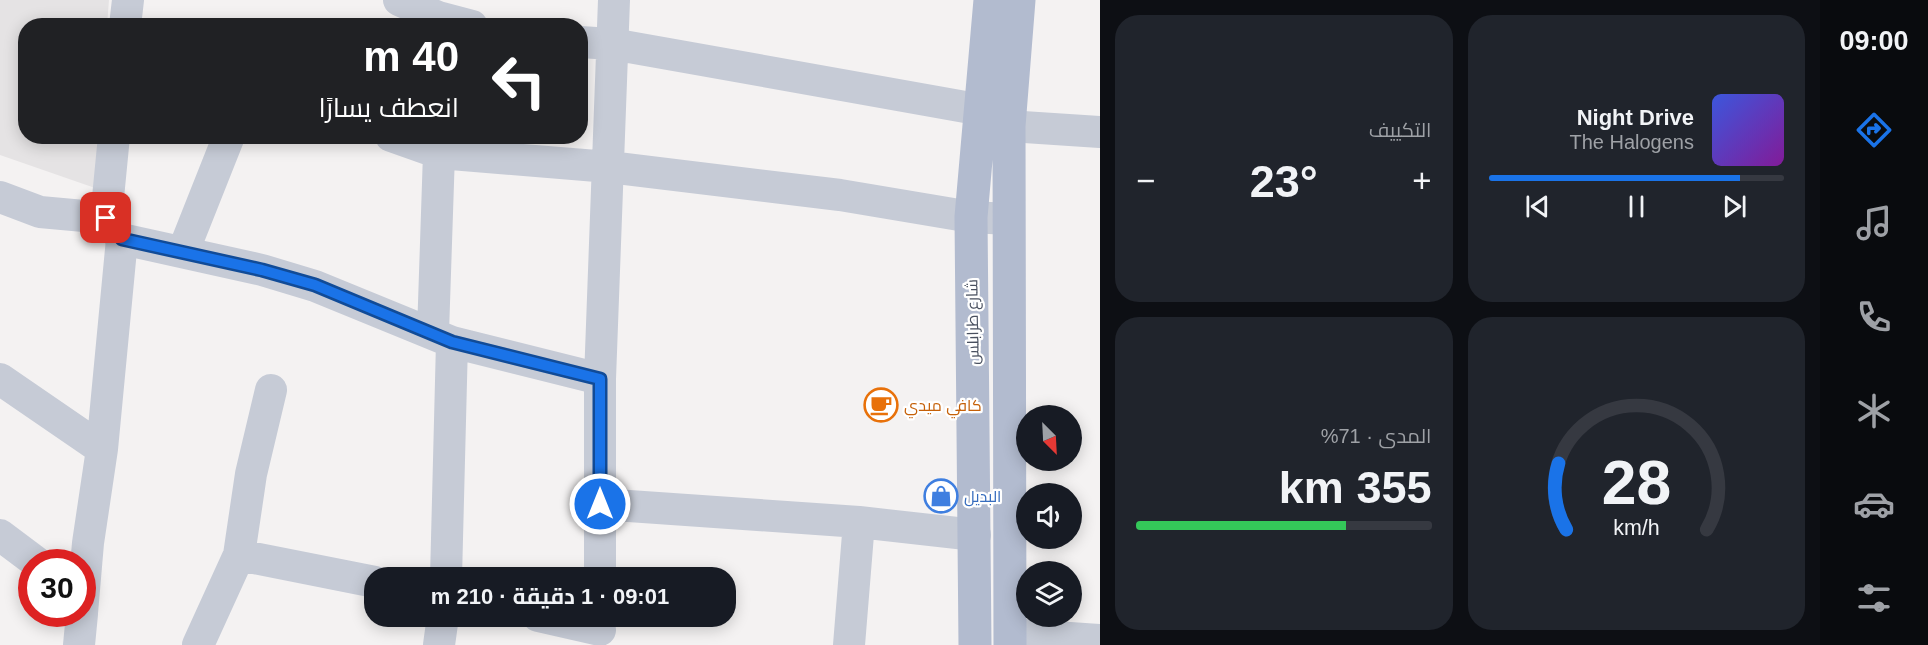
<!DOCTYPE html>
<html lang="ar">
<head>
<meta charset="utf-8">
<style>
  body { margin:0; font-family:Arial,Cairo,sans-serif; background:#20242c; color:#f1f3f6; direction:rtl; height:100vh; display:flex; flex-direction:column; font-size:22px; white-space:nowrap }
  * { box-sizing:border-box; margin:0 }
  p { font-size:20px; color:#9ea1a6 }
  .icon { flex:none; width:33px; height:33px; fill:none; stroke:currentColor; stroke-width:2; stroke-linecap:round; stroke-linejoin:round }
  .map { position:relative; flex:1; overflow:hidden; direction:ltr }
  .sheet { display:flex; flex-direction:column; gap:15px; padding:15px; background:#0d0f14; width:720px }
  .sheet>* { flex:none }
  .hud { position:absolute; left:18px; top:18px; width:570px; height:126px; border-radius:24px; box-shadow:0 3px 15px #0003; direction:rtl; background:#202124; color:#fff; overflow:hidden }
  .needle { width:39px; rotate:156deg }
  .tools { position:absolute; left:1016px; top:405px; display:grid; gap:12px }
  .tools a { display:grid; place-items:center; width:66px; height:66px; border-radius:50%; background:#171b24; box-shadow:0 3px 15px #0003; font-size:30px }
  .speed { position:absolute; left:18px; top:549px; display:flex; gap:12px; font-size:30px; font-weight:700; text-align:center }
  .speed>* { display:grid; place-content:center; width:78px; height:78px; border-radius:50%; background:#171b24; box-shadow:0 3px 15px #0003; line-height:1 }
  .speed .limit { border:9px solid #d22; background:#fff; color:#111 }
  .pin { position:absolute; display:grid; place-items:center; width:51px; height:51px; color:#fff; margin:-26px; border-radius:12px; box-shadow:0 3px 9px #0006 }
  .me { position:absolute; width:66px; margin:-33px; rotate:0deg; stroke-linejoin:round; filter:drop-shadow(0 0 4px #0008) }
  .turn { display:flex; align-items:center; gap:21px; height:126px; padding:0 30px; font-size:27px }
  .turn .icon { width:78px; height:78px; stroke-width:2.5 }
  .turn b { display:block; font-size:42px; line-height:51px }
  .big { font-size:45px; font-weight:700; line-height:1.1 }
  .sheet .widget { flex:1; display:flex; flex-direction:column; justify-content:center; gap:9px; min-width:0; padding:0 21px; border-radius:24px; background:#20242c }
  .sheet .dial { align-items:center; gap:0 }
  .dial svg { height:156px; overflow:visible; fill:none; stroke:#363941; stroke-width:7; stroke-linecap:round; text-anchor:middle }
  .dial text { fill:#f1f3f6; stroke:none }
  .song { display:flex; align-items:center; gap:18px }
  .cover { width:72px; height:72px; border-radius:9px; background:linear-gradient(135deg,hsl(230 70% 55%),hsl(290 70% 35%)) }
  .played { height:6px; border-radius:3px; background:linear-gradient(90deg,#1a73e8 85%,#363941 85%) }
  .keys { display:flex; justify-content:space-around; direction:ltr }
  .heat { display:flex; justify-content:space-between; align-items:center; font-size:33px; direction:ltr }
  .charge { height:9px; border-radius:4px; background:linear-gradient(90deg,#34c759 71%,#363941 0) }
  .sheet .tiles { flex:1; display:grid; gap:15px; grid-template-columns:repeat(2,1fr) }
  .trip { position:absolute; left:364px; top:567px; width:372px; height:60px; border-radius:24px; background:#171b24; box-shadow:0 3px 15px #0003; font-weight:700; line-height:60px; text-align:center; direction:rtl }
  main { display:flex; flex:1; min-height:0 }
  .tab-bar { display:flex; flex-direction:column; width:108px; justify-content:space-around; align-items:center; background:#090b0e; color:#9ea1a6 }
  .tab-bar .icon { width:42px; height:42px }
  .tab-bar .on { color:#1a73e8 }
  .tab-bar b { font-size:27px; color:#f1f3f6 }
  .map>svg:first-child { display:block }
  .education { fill:#e5e3e4 }
  .lines { fill:none; stroke-linecap:round; stroke-linejoin:round }
  .minor { stroke:#c6cbd6; stroke-width:32 }
  .major { stroke:#b2bbcf; stroke-width:33 }
  .route-casing { stroke:#114b97; stroke-width:15 }
  .route { stroke:#1a73e8; stroke-width:10 }
  .labels { text-anchor:middle; stroke-width:4.5; stroke-linejoin:round; paint-order:stroke }
  .street-label { font-size:16px; fill:#49505f; stroke:#fff }
  .food-label { font-size:16px; fill:#c56008; stroke:#fff; text-anchor:start }
  .shop-label { font-size:16px; fill:#366cbe; stroke:#fff; text-anchor:start }
</style>
</head>
<body>
<main>
<nav class="tab-bar">
<b>09:00</b>
<svg class="icon on" aria-label="directions" viewBox="0 0 24 24"><path d="M12 3l9 9-9 9-9-9zM9 14v-3h6M13 9l2 2-2 2"/></svg>
<svg class="icon" aria-label="music" viewBox="0 0 24 24"><path d="M9 18V5l10-2v13"/><circle cx="6" cy="18" r="3"/><circle cx="16" cy="16" r="3"/></svg>
<svg class="icon" aria-label="phone" viewBox="0 0 24 24"><path d="M5 4h4l2 5-3 2q2 4 5 5l2-3 5 2v4C11 20 4 13 5 4z"/></svg>
<svg class="icon" aria-label="climate" viewBox="0 0 24 24"><path d="M12 3v18M4 7l16 10M4 17L20 7"/></svg>
<svg class="icon" aria-label="car" viewBox="0 0 24 24"><path d="M5 17H2v-5l4-1 3-4h7l3 4 3 1v5h-3M9 17h6M6 11h13"/><circle cx="7" cy="17" r="2"/><circle cx="17" cy="17" r="2"/></svg>
<svg class="icon" aria-label="filters" viewBox="0 0 24 24"><path d="M4 7h16M4 17h16"/><circle cx="9" cy="7" r="2"/><circle cx="15" cy="17" r="2"/></svg>
</nav>
<section class="sheet">
<div class="tiles">
<div class="widget">
<div class="song"><i class="cover"></i><div><b>Night Drive</b><p>The Halogens</p></div></div>
<div class="played"></div>
<div class="keys"><svg class="icon" aria-label="previous" viewBox="0 0 24 24"><path d="M18 5L8 12l10 7zM5 5v14"/></svg><svg class="icon" aria-label="pause" viewBox="0 0 24 24"><path d="M8 5v14M16 5v14"/></svg><svg class="icon" aria-label="next" viewBox="0 0 24 24"><path d="M6 5l10 7-10 7zM19 5v14"/></svg></div>
</div>
<div class="widget"><p>التكييف</p>
<div class="heat"><a>−</a><b class="big">23°</b><a>+</a></div>
</div>
<div class="widget dial"><svg viewBox="0 0 100 80">
<path d="M14 69A42 42 0 1 1 86 69"/>
<path d="M14 69A42 42 0 0 1 10 35" stroke="#1a73e8"/>
<text x="50" y="56" font-size="32" font-weight="700">28</text>
<text x="50" y="72" font-size="11">km/h</text>
</svg></div>
<div class="widget"><p>المدى · 71%</p><b class="big">355 km</b><div class="charge"></div></div>
</div>
</section>
<div class="map">
<svg width="1100" height="645" viewBox="0 0 1100 645">
  <rect width="100%" height="100%" fill="#f4f2f2"/>
  <path class="education" d="M 0,0 L 109,0 L 107,25 L 26,26 L 26,136 L 99,137 L 95,188 L 0,155 Z"/>
  <g class="lines">
    <path class="minor" d="M 399,0 L 438,17 L 472,26
      M 125,26 L 128,0
      M 580,42 L 612,44 L 982,110
      M 1009,126 L 1100,132
      M 391,136 L 439,153 L 609,167 L 840,195 L 971,217 L 1009,219
      M 0,197 L 40,212 L 106,218
      M 122,239 L 262,270 L 315,286 L 452,342 L 600,379
      M 183,252 L 229,136
      M 433,333 L 439,153
      M 0,379 L 102,449
      M 600,504 L 859,522 L 975,535
      M 0,535 L 36,562
      M 239,555 L 375,582
      M 446,578 L 452,342
      M 600,578 L 600,379 L 614,0
      M 82,613 L 88,543 L 102,449 L 122,239 L 106,218 L 114,136
      M 538,616 L 600,630
      M 1011,634 L 1100,640
      M 79,645 L 82,614
      M 198,645 L 239,555 L 251,474 L 271,390
      M 439,645 L 443,616
      M 849,645 L 859,522"/>
    <path class="major" d="M 975,645 L 971,217 L 990,0
      M 1010,645 L 1009,126 L 1019,0"/>
  </g>
  <g class="lines">
    <defs>
      <path id="route" d="M 106,218 L 122,239 L 262,270 L 315,285 L 452,342 L 600,379 L 600,504"/>
    </defs>
    <use href="#route" class="route-casing"/>
    <use href="#route" class="route"/>
  </g>
  <defs>
    <symbol id="cafe-ring" viewBox="-11 -11 22 22"><circle r="9.5" fill="#fff" stroke="#e8710a" stroke-width="1.5"/><path d="M-5.5-4.5H6V0H3Q3 3.5 0 3.5H-2.5Q-5.5 3.5-5.5 0ZM3-3.2v2h1.7v-2ZM-6 4.5H4V6H-6Z" fill="#e8710a"/></symbol>
    <symbol id="shop-ring" viewBox="-11 -11 22 22"><circle r="9.5" fill="#fff" stroke="#3f7fe0" stroke-width="1.5"/><path d="M-5-2.5h2.3a2.7 3.5 0 0 1 5.4 0H5L5.5 6h-11ZM-1.5-2.5h3a1.5 2.3 0 0 0-3 0Z" fill="#3f7fe0"/></symbol>
  </defs>
  <g fill-rule="evenodd">
    <use href="#cafe-ring" x="862" y="386" width="38" height="38"/>
    <use href="#shop-ring" x="922" y="477" width="38" height="38"/>
  </g>
  <g class="labels">
    <g class="street-label">
      <text transform="translate(972 322) rotate(-91)" y="6">شارع طرابلس</text>
    </g>
    <g class="food-label">
      <text x="904" y="411">كافي ميدي</text>
    </g>
    <g class="shop-label">
      <text x="964" y="502">البديل</text>
    </g>
  </g>
</svg>
<div class="tools">
<a><svg class="needle" viewBox="-14 -14 28 28"><path d="M0-13l5 13h-10z" fill="#e53935"/><path d="M0 13l5-13h-10z" fill="#9ea1a6"/></svg></a>
<a><svg class="icon" aria-label="sound" viewBox="0 0 24 24"><path d="M4 9h4l5-4v14l-5-4H4zM17 9q2 3 0 6"/></svg></a>
<a><svg class="icon" aria-label="layers" viewBox="0 0 24 24"><path d="M12 4l9 5-9 5-9-5zM3 14l9 5 9-5"/></svg></a>
</div>
<div class="speed"><div class="limit">30</div></div>
<div class="pin" style="left:106px;top:218px;background:#d93025"><svg class="icon" aria-label="arrive" viewBox="0 0 24 24"><path d="M6 21V4h12l-3 4 3 4H6"/></svg></div>
<svg class="me" style="left:600px;top:504px" viewBox="-20 -20 40 40"><circle r="17" fill="#1a73e8" stroke="#fff" stroke-width="3"/><path d="M0-11L8 9 0 5-8 9z" fill="#fff"/></svg>
<div class="trip">09:01 · 1 دقيقة · 210 m</div>
<div class="hud">
<div class="turn"><svg class="icon" aria-label="left" viewBox="0 0 24 24"><path d="M17 20v-9H6M10 6l-5 5 5 5"/></svg><div><b>40 m</b>انعطف يسارًا</div></div>
</div>
</div>
</main>
</body>
</html>
